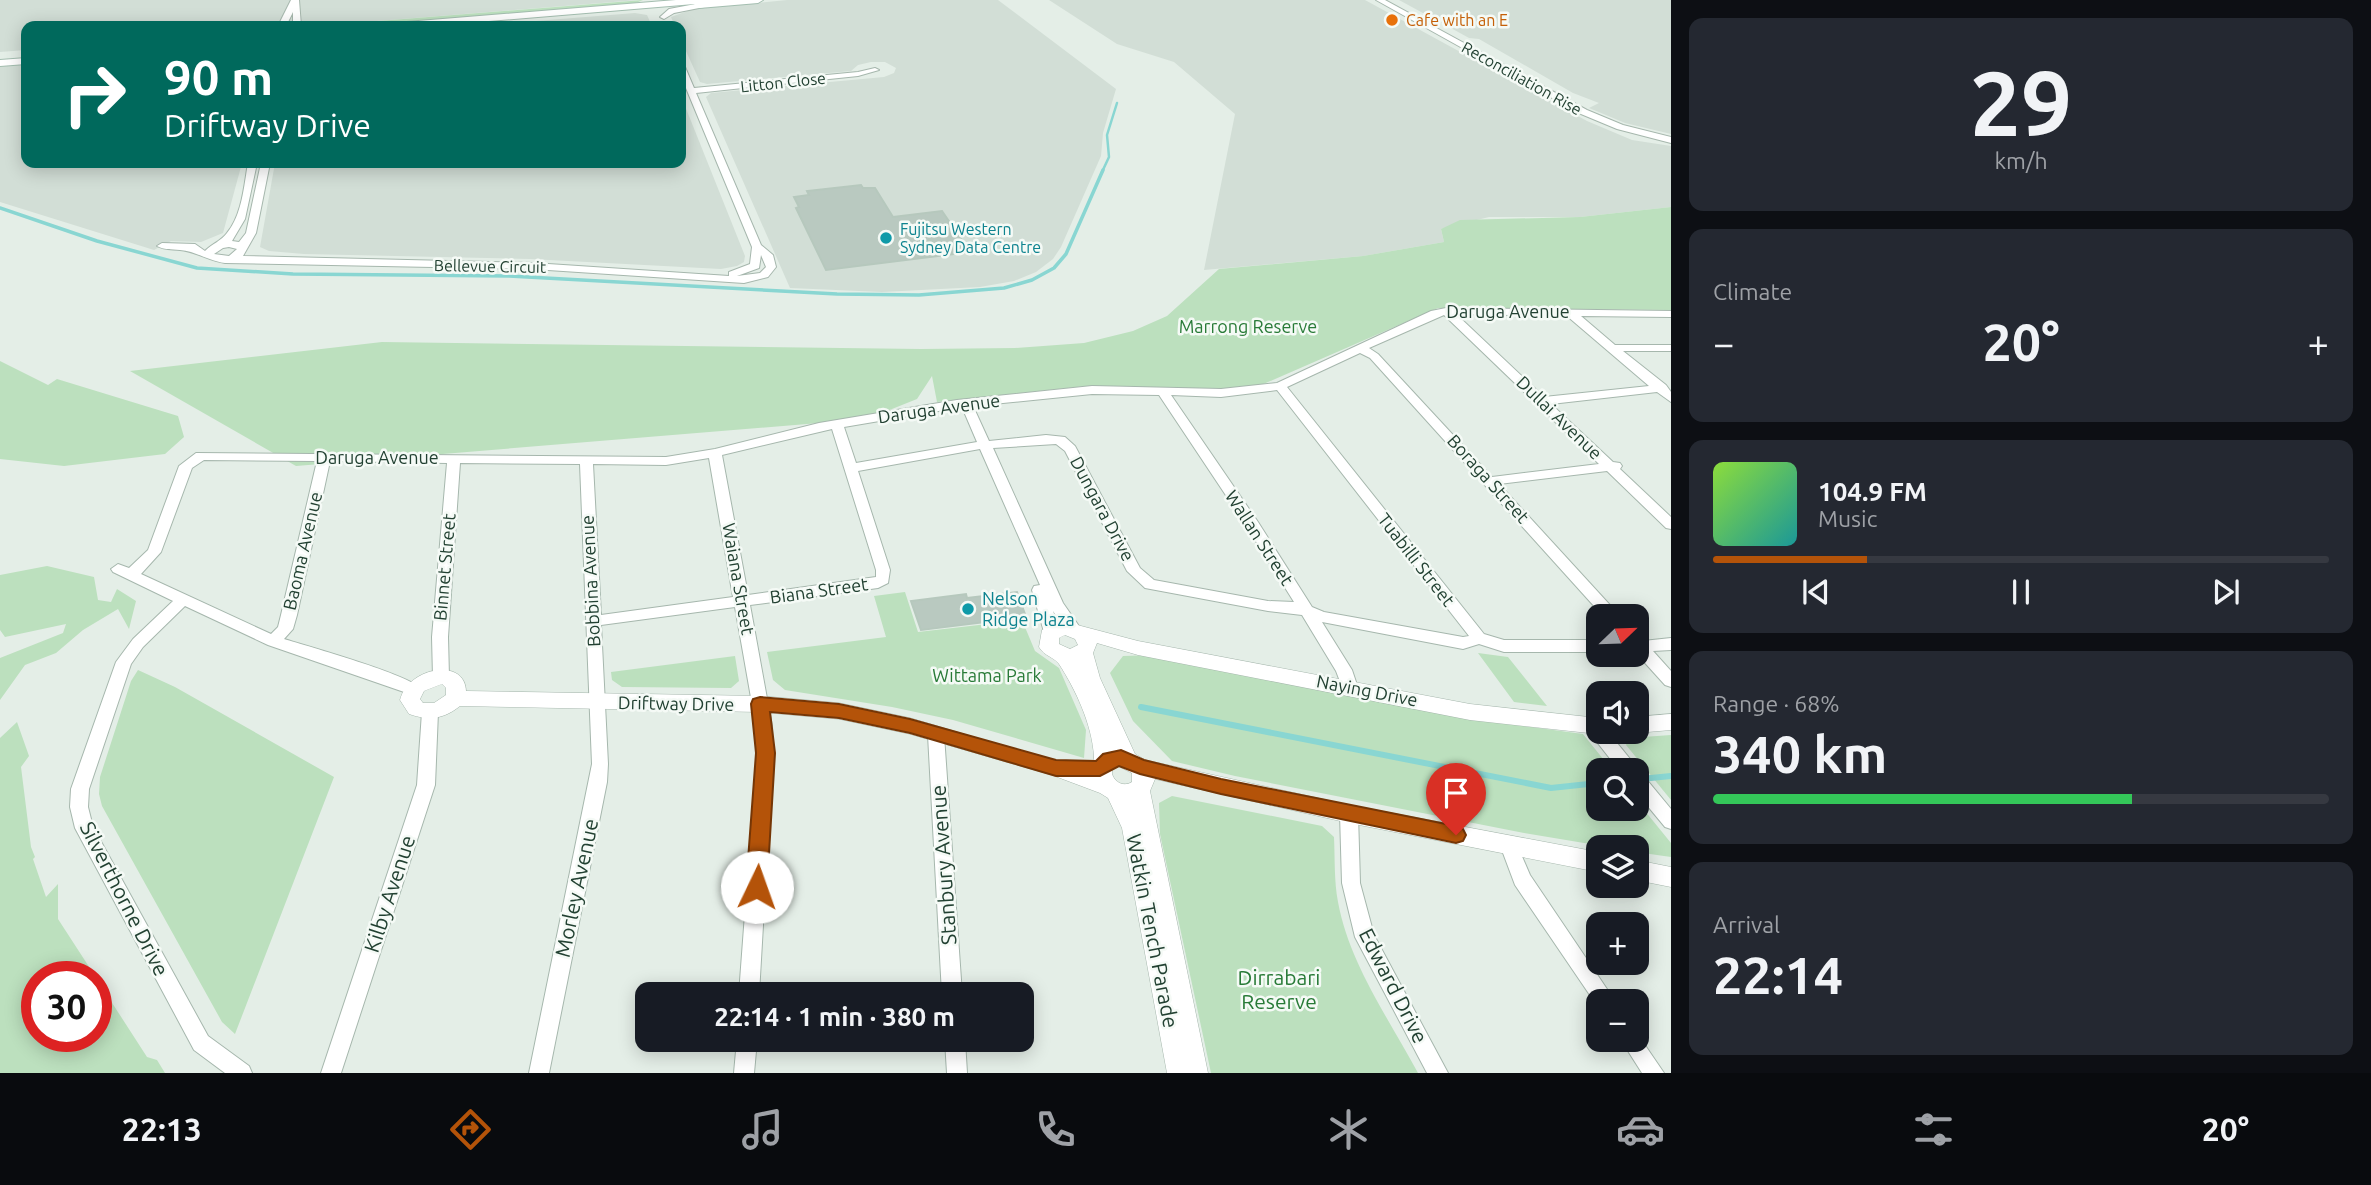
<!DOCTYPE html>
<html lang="en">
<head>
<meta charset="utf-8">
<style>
  body { margin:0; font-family:Ubuntu,sans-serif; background:#242831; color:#f1f3f6; height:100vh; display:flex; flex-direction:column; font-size:26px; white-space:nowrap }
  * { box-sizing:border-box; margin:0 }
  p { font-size:23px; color:#9ea1a6 }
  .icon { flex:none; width:38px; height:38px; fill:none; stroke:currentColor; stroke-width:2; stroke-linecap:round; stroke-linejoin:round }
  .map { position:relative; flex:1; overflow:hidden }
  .sheet { display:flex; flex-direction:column; gap:18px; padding:18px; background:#0d0f14; width:700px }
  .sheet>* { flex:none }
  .hud { position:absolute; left:21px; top:21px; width:665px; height:147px; border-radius:14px; box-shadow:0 4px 18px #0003; background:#00695c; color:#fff; overflow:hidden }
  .needle { width:46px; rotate:67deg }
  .tools { position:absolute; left:1586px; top:604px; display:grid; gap:14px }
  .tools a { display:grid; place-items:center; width:63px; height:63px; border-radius:14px; background:#171b24; box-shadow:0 4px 18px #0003; font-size:35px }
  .speed { position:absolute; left:21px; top:961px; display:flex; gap:14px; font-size:35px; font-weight:700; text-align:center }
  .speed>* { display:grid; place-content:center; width:91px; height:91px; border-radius:50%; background:#171b24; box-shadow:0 4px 18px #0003; line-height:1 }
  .speed .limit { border:10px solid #d22; background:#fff; color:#111 }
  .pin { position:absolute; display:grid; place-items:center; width:60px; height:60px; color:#fff; margin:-72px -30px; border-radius:50% 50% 50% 0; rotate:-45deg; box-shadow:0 0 7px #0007 }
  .pin .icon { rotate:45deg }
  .me { position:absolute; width:77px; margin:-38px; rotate:3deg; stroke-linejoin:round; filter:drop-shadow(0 0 5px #0008) }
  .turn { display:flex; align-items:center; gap:24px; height:147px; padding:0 28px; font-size:32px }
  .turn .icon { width:91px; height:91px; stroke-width:2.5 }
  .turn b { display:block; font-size:49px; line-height:60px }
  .big { font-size:52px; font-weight:700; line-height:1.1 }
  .sheet .card { flex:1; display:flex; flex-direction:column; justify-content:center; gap:10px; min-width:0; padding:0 24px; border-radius:14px; background:#242831 }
  .sheet .dial { align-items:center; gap:0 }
  .dial b { font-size:91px; line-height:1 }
  .song { display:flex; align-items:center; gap:21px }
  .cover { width:84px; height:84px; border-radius:10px; background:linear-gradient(135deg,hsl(90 70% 55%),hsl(180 70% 35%)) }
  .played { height:7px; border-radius:4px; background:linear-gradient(90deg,#b45309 25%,#363941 25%) }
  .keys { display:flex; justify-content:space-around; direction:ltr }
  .heat { display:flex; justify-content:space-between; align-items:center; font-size:38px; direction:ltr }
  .charge { height:10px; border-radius:5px; background:linear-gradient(90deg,#34c759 68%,#363941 0) }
  .trip { position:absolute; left:635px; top:982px; width:399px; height:70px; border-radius:14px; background:#171b24; box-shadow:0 4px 18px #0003; font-weight:700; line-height:70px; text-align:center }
  .menu { display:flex; height:112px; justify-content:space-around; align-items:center; background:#090b0e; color:#9ea1a6 }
  .menu .icon { width:49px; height:49px }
  .menu .current { color:#b45309 }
  .menu b { font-size:32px; color:#f1f3f6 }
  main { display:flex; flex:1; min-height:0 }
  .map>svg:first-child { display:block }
  .built { fill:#d2ded6 }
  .green { fill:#bce0be }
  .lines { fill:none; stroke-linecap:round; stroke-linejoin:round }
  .stream-far2 { stroke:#89d6d2; stroke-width:2.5 }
  .stream-far1 { stroke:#89d6d2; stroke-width:3.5 }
  .stream { stroke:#89d6d2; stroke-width:6 }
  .building { fill:#b9c9c0; stroke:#b6c8bd; stroke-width:2 }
  .minor-casing { stroke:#a6b7ad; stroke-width:2 }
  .tertiary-casing { stroke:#a6b7ad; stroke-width:1 }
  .secondary-casing { stroke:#a4beb0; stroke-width:2 }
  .minor { fill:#fff; fill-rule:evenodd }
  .tertiary { fill:#fff; fill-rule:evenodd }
  .secondary { fill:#fff; fill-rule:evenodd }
  .route { fill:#b45309; stroke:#753606; stroke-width:2 }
  .food-dot { fill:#e8710a; stroke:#f5faf6; stroke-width:2.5 }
  .culture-dot { fill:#0f9aa8; stroke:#f5faf6; stroke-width:2.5 }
  .labels { text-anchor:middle; stroke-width:5; stroke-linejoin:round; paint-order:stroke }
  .far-food-label { font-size:16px; fill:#c56008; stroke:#f5faf6; text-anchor:start }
  .far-street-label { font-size:16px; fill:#224132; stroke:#f5faf6 }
  .far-culture-label { font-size:16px; fill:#0d838f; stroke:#f5faf6; text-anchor:start }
  .street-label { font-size:18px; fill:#224132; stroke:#f5faf6 }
  .park-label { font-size:18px; fill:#297b38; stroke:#f5faf6 }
  .culture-label { font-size:18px; fill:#0d838f; stroke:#f5faf6; text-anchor:start }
  .near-street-label { font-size:21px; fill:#224132; stroke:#f5faf6 }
  .near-park-label { font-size:21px; fill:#297b38; stroke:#f5faf6 }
</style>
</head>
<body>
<main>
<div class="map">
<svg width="1671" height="1073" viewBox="0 0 1671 1073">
  <rect width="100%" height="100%" fill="#e4eee7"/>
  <path class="built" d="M 0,0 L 638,0 L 315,26 L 306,26 L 306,22 L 273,26 L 26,26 L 26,50 L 0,52 Z
    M 787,0 L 998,0 L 1116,89 L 1103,133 L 1101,156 L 1061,247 L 1053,259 L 1036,272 L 1014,281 L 980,287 L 882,292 L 790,288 L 706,97 L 711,93 L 884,77 L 894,73 L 896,68 L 885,62 L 871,62 L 858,65 L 851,71 L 707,84 L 700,82 L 681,40 L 681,26 L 675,26 L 671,17 L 693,9 Z
    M 1049,0 L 1365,0 L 1587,121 L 1632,140 L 1671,146 L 1671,207 L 1580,217 L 1489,217 L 1441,229 L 1444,242 L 1363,256 L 1204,270 L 1235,114 L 1174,62 L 1117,44 Z
    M 1399,0 L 1671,0 L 1671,134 L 1625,123 L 1589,108 L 1599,103 L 1573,93 L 1479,39 L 1469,38 L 1440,22 L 1451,20 L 1444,17 L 1432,18 Z
    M 635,13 L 647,15 L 652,26 L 472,26 Z
    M 26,64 L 26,163 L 242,163 L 223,233 L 201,242 L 171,241 L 154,250 L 0,202 L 0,66 Z
    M 681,96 L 745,256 L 744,262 L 737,266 L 721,269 L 530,259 L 304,254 L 269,251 L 260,247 L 275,163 L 681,163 Z"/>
  <path class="green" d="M 643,0 L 631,5 L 374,26 L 316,26 Z
    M 1671,207 L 1671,310 L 1438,308 L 1259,386 L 1223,389 L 1086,386 L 937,402 L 932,376 L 917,399 L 867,419 L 296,466 L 130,371 L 382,342 L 921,349 L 1015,348 L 1084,343 L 1133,331 L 1167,316 L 1219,269 L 1363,256 L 1444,242 L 1441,229 L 1460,220 L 1580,217 Z
    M 0,361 L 48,385 L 57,379 L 178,416 L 184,437 L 165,454 L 64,466 L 0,459 Z
    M 47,566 L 94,577 L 98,600 L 111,602 L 117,589 L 136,601 L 129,629 L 118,609 L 83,630 L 56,653 L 25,665 L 0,700 L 0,658 L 63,633 L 66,624 L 5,637 L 0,630 L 0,575 Z
    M 905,592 L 918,632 L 1022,620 L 1035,651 L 1059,668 L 1086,730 L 1084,758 L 953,720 L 892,707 L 785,690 L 773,680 L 767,652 L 886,637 L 874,596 Z
    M 1478,653 L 1508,657 L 1547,706 L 1514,702 Z
    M 1156,655 L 1480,720 L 1583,734 L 1612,770 L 1598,770 L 1598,808 L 1636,808 L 1636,800 L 1671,843 L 1671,857 L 1636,852 L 1636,847 L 1608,847 L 1524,833 L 1235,776 L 1172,761 L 1133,721 L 1110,673 L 1123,656 Z
    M 735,656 L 739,681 L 731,688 L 622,687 L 612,680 L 611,672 Z
    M 138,670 L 175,687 L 334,777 L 235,1034 L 222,1022 L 102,806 L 99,794 L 100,777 L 131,681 Z
    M 17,722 L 29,756 L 21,767 L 31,847 L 35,857 L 33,859 L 46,897 L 58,884 L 58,919 L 95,976 L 37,976 L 37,1036 L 96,1036 L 96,978 L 147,1057 L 157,1060 L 165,1073 L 0,1073 L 0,738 Z
    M 1671,735 L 1671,800 L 1626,745 L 1629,738 Z
    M 1172,796 L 1322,826 L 1334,837 C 1335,858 1334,881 1338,902 C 1349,963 1389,1019 1418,1073 L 1211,1073 L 1160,834 L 1159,803 Z"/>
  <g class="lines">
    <path class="stream-far2" d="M 1102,172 L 1109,157 L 1107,135 L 1117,103"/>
    <path class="stream-far1" d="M 0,208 L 97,241 L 197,268 L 293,274 L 509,276 L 837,294 L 919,295 L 1004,288 L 1032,280 L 1054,268 L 1066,254 L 1103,170"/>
    <path class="stream" d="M 1141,707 L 1551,788 L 1598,783
      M 1641,779 L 1671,776"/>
  </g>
  <path class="building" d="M 861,185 L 863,188 L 875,188 L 893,217 L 942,211 L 970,252 L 826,270 L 796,208 L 799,207 L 794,197 L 809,195 L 807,191 Z
    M 1017,592 L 1026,617 L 921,630 L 911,601 L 966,594 L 967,598 Z"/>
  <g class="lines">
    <defs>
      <path id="minor" d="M 291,0 L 299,0 L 301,26 L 293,26 L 293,12 L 286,26 L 278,26 Z
        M 1376,0 L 1385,0 L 1587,110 L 1623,125 L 1671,137 L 1671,143 L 1617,129 L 1581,114 Z
        M 706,2 L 709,6 L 674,13 L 664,19 L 660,17 L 669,9 Z
        M 681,65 L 685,67 L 694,88 L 858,72 L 875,68 L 879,70 L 858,76 L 696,93 L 761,245 L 773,255 L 776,267 L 768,277 L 744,283 L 533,269 L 225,263 C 209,261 195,251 180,250 C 171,249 164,250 157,246 L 162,243 L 195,244 L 205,251 C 212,244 221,241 227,233 C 242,215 244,186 248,163 L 257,163 L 245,219 L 232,241 L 239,242 L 246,233 L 261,163 L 270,163 L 256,233 L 243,256 L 533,263 L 729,276 L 729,272 L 750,264 L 752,247 L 681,76 ZM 229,247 L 237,249 L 229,256 L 214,254 L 223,248 ZM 761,255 L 766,267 L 760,273 L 737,276 L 759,268 Z
        M 1446,308 L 1671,311 L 1671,317 L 1581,316 L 1615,345 L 1671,345 L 1671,351 L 1623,351 L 1666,385 L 1671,392 L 1671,402 L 1657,392 L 1551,404 L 1613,462 L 1620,463 L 1622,466 L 1620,469 L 1671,517 L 1671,529 L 1666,528 L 1607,471 L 1499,484 L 1620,616 L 1603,616 L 1370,358 L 1360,353 L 1287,387 L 1484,634 L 1504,640 L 1598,640 L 1598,652 L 1504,652 L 1479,644 L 1463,649 L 1322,622 L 1352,670 L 1358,688 L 1356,692 L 1344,692 L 1336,671 L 1302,615 L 1268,611 L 1145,588 L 1127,571 L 1065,451 L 1056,444 L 993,448 L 1063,603 L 1081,629 L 1078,633 L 1068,633 L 1053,611 L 1060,632 L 1057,636 L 1047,636 L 1044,632 L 1032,590 L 1034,586 L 1040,585 L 980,449 L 858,471 L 890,570 L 888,583 L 878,588 L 750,605 L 772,726 L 773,753 L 759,994 L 739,994 L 757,753 L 756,726 L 735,607 L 601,625 L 608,764 L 607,782 L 549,1073 L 529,1073 L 592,764 L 580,464 L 460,463 L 448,637 L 449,677 L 447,681 L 435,681 L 433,677 L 432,637 L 447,463 L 330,461 L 297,615 L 293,629 L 284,639 C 307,646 411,675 421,689 L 419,693 L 407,693 L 268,645 L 185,606 L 143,647 L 131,664 L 89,789 L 88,807 L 93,827 L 208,1036 L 249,1066 L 252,1073 L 225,1073 L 194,1050 L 75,828 L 70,807 L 71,789 L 116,662 L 133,639 L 173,601 L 113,572 L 111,569 L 118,564 L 129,568 L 148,550 L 179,466 L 196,453 L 666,457 L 715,449 L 819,423 L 957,400 L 1092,386 L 1221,389 L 1277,383 L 1431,311 ZM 1456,314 L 1567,316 L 1649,386 L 1544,397 ZM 1444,315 L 1599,464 L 1492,477 L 1378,354 L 1369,348 ZM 1277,390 L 1469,636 L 1463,637 L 1324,612 L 1312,607 L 1258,522 L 1171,395 L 1221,397 ZM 1092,394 L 1159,395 L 1247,527 L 1294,602 L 1268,601 L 1154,580 L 1140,568 L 1075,446 L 1065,437 L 1046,435 L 989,441 L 973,406 ZM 962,407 L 977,442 L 856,463 L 844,427 ZM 832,429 L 876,570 L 876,577 L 748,595 L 722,455 ZM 709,458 L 733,597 L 601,615 L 593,464 L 666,465 ZM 204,460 L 317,461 L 281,615 L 278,627 L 271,634 L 141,574 L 161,552 L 192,468 Z
        M 1636,638 L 1643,641 L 1671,638 L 1671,650 L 1653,651 L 1671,671 L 1671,687 L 1665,685 L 1636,653 Z
        M 430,706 L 436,708 L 438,712 L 435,785 L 341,1073 L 321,1073 L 417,785 L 422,712 L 424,708 Z
        M 1598,726 L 1598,732 L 1608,732 L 1635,765 L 1637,770 L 1636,772 L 1642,774 L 1671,809 L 1671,829 L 1665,827 L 1636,792 L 1636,770 L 1619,770 L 1593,737 L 1591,732 L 1593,727 Z
        M 936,729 L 942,730 L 944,735 L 962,994 L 942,994 L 928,735 L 930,730 Z
        M 1349,807 L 1355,809 L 1358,814 L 1360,883 L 1374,935 L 1448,1073 L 1427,1073 L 1355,937 L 1342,883 L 1340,814 L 1343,809 Z
        M 1509,837 L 1515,840 L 1530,875 L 1615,1001 L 1598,1001 L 1598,1007 L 1515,885 L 1500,845 L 1503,840 Z
        M 1636,1032 L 1664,1073 L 1642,1073 L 1621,1040 L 1636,1040 Z
        M 737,1040 L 757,1040 L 754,1073 L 734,1073 Z
        M 945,1040 L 965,1040 L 967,1073 L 947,1073 Z"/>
      <path id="tertiary" d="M 1062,621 L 1138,641 L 1470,704 L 1598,718 L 1598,732 L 1605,732 L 1598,734 L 1470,720 L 1138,655 L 1097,643 L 1093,653 L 1100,678 L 1135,754 L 1145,760 L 1349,805 L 1598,852 L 1598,872 L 1349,823 L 1155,779 L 1150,791 L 1208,1073 L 1167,1073 L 1122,828 L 1108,798 L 1100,793 L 1052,775 L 910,734 L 839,719 L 760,712 L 460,706 C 444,719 429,721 409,714 L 400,700 C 408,667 465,657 466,691 L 760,696 L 839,703 L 910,718 L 1091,772 C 1091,766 1094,761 1094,756 C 1092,725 1076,690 1059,664 C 1054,657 1044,656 1039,647 L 1042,630 ZM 1065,635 L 1075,639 L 1078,645 L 1070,649 L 1059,644 L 1059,638 ZM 442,684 L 446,688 L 446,695 L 434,703 L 423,703 L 420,699 L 424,691 ZM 1118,766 L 1132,773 L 1132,782 C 1124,787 1115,783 1112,774 L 1112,770 Z
        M 1671,714 L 1671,730 L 1636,733 L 1632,732 L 1636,732 L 1636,717 Z
        M 1636,860 L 1671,867 L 1671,887 L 1636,880 Z"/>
      <path id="secondary" d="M 676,0 L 763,0 L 758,3 L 699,8 L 694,4 L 428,26 L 389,26 L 394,23 Z
        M 26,58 L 26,64 L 0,66 L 0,60 Z"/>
    </defs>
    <use href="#minor" class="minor-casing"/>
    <use href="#tertiary" class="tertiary-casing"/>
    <use href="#secondary" class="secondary-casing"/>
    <use href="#minor" class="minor"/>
    <use href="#tertiary" class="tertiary"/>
    <use href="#secondary" class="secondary"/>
  </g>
  <path class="route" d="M 760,697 L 839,704 L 910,719 L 1056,760 L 1096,761 L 1103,754 L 1121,750 L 1144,760 L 1221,779 L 1456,826 L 1463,829 L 1466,835 L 1463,841 L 1456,843 L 1221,794 L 1140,774 L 1119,766 L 1100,776 L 1056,776 L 910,733 L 839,718 L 770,712 L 775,753 L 767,887 L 764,893 L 757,896 L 749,893 L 746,887 L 756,753 L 751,704 L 753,699 Z"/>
  <circle class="food-dot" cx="1392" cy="20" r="7"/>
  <g class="culture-dot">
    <circle cx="886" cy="238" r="7"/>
    <circle cx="968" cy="609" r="7"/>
  </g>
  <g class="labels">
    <g class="far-food-label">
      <text x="1406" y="26">Cafe with an E</text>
    </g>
    <g class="far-street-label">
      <text transform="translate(1522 78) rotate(29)" y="6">Reconciliation Rise</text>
      <text transform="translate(783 82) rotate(-6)" y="6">Litton Close</text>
      <text transform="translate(490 266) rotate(1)" y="6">Bellevue Circuit</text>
    </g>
    <g class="far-culture-label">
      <text x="900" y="235">Fujitsu Western<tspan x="900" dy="18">Sydney Data Centre</tspan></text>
    </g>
    <g class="street-label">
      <text x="1508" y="318">Daruga Avenue</text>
      <text transform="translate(939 409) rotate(-8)" y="6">Daruga Avenue</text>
      <text transform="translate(1559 418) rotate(44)" y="6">Dullai Avenue</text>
      <text x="377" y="464">Daruga Avenue</text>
      <text transform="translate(1488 479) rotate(48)" y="6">Boraga Street</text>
      <text transform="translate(1102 509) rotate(62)" y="6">Dungara Drive</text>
      <text transform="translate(1259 538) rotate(57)" y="6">Wallan Street</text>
      <text transform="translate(303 551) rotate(-77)" y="6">Baoma Avenue</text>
      <text transform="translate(1416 560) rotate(52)" y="6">Tuabilli Street</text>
      <text transform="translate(445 567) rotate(-85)" y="6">Binnet Street</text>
      <text transform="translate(738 579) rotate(80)" y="6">Waiana Street</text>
      <text transform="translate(591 581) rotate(-93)" y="6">Bobbina Avenue</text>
      <text transform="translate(819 591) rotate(-8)" y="6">Biana Street</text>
      <text transform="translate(1367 691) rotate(11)" y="6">Naying Drive</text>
      <text transform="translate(676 704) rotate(1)" y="6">Driftway Drive</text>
    </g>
    <g class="park-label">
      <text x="1248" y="333">Marrong Reserve</text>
      <text x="987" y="682">Wittama Park</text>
    </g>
    <g class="culture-label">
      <text x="982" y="605">Nelson<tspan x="982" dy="21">Ridge Plaza</tspan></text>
    </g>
    <g class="near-street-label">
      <text transform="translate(944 865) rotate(-94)" y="7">Stanbury Avenue</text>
      <text transform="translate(577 888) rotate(-78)" y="7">Morley Avenue</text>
      <text transform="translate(390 894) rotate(-72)" y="7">Kilby Avenue</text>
      <text transform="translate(124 899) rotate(63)" y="7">Silverthorne Drive</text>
      <text transform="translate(1152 931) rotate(79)" y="7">Watkin Tench Parade</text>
      <text transform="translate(1393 986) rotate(63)" y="7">Edward Drive</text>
    </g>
    <g class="near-park-label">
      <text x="1279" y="985">Dirrabari<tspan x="1279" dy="24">Reserve</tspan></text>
    </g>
  </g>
</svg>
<div class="tools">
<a><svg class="needle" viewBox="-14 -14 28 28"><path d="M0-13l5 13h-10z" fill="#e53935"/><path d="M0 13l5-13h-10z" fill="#9ea1a6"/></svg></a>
<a><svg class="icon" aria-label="sound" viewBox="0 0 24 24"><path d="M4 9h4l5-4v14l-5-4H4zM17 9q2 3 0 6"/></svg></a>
<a><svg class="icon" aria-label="search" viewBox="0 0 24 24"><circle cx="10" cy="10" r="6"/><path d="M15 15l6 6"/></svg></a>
<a><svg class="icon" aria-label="layers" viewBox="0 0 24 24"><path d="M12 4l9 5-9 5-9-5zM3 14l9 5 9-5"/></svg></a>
<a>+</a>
<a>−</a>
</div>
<div class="speed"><div class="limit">30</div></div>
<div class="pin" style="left:1456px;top:835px;background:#d93025"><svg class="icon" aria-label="arrive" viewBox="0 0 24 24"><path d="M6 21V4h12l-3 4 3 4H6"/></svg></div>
<svg class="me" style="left:757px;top:887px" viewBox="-20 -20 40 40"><circle r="19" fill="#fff"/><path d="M0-13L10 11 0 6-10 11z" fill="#b45309"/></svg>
<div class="trip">22:14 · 1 min · 380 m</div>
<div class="hud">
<div class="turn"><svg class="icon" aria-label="right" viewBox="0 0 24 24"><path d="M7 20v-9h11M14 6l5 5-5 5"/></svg><div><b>90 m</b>Driftway Drive</div></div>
</div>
</div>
<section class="sheet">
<div class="card dial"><b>29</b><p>km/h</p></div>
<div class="card"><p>Climate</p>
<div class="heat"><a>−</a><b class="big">20°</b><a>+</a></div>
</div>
<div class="card">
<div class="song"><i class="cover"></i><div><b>104.9 FM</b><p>Music</p></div></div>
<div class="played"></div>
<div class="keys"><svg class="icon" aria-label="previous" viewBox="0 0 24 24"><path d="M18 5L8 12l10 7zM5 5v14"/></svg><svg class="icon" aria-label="pause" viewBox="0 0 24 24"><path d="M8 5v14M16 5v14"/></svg><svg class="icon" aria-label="next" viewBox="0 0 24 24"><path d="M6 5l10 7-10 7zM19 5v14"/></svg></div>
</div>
<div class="card"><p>Range · 68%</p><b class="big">340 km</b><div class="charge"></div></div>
<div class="card"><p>Arrival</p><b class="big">22:14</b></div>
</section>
</main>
<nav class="menu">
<b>22:13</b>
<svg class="icon current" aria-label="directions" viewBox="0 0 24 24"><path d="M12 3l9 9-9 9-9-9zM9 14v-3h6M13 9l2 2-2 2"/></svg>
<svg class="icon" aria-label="music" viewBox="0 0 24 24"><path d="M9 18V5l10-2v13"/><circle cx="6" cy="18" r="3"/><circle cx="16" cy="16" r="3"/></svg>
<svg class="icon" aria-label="phone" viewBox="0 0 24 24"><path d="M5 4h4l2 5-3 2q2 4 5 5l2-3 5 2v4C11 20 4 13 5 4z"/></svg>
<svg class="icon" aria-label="climate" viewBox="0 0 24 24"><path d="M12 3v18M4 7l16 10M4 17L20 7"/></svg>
<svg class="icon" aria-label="car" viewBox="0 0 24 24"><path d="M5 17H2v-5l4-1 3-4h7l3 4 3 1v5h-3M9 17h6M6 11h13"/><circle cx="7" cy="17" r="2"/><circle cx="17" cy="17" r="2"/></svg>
<svg class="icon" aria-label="filters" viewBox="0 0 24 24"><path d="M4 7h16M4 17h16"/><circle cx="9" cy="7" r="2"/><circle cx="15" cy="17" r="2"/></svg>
<b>20°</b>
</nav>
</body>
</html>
